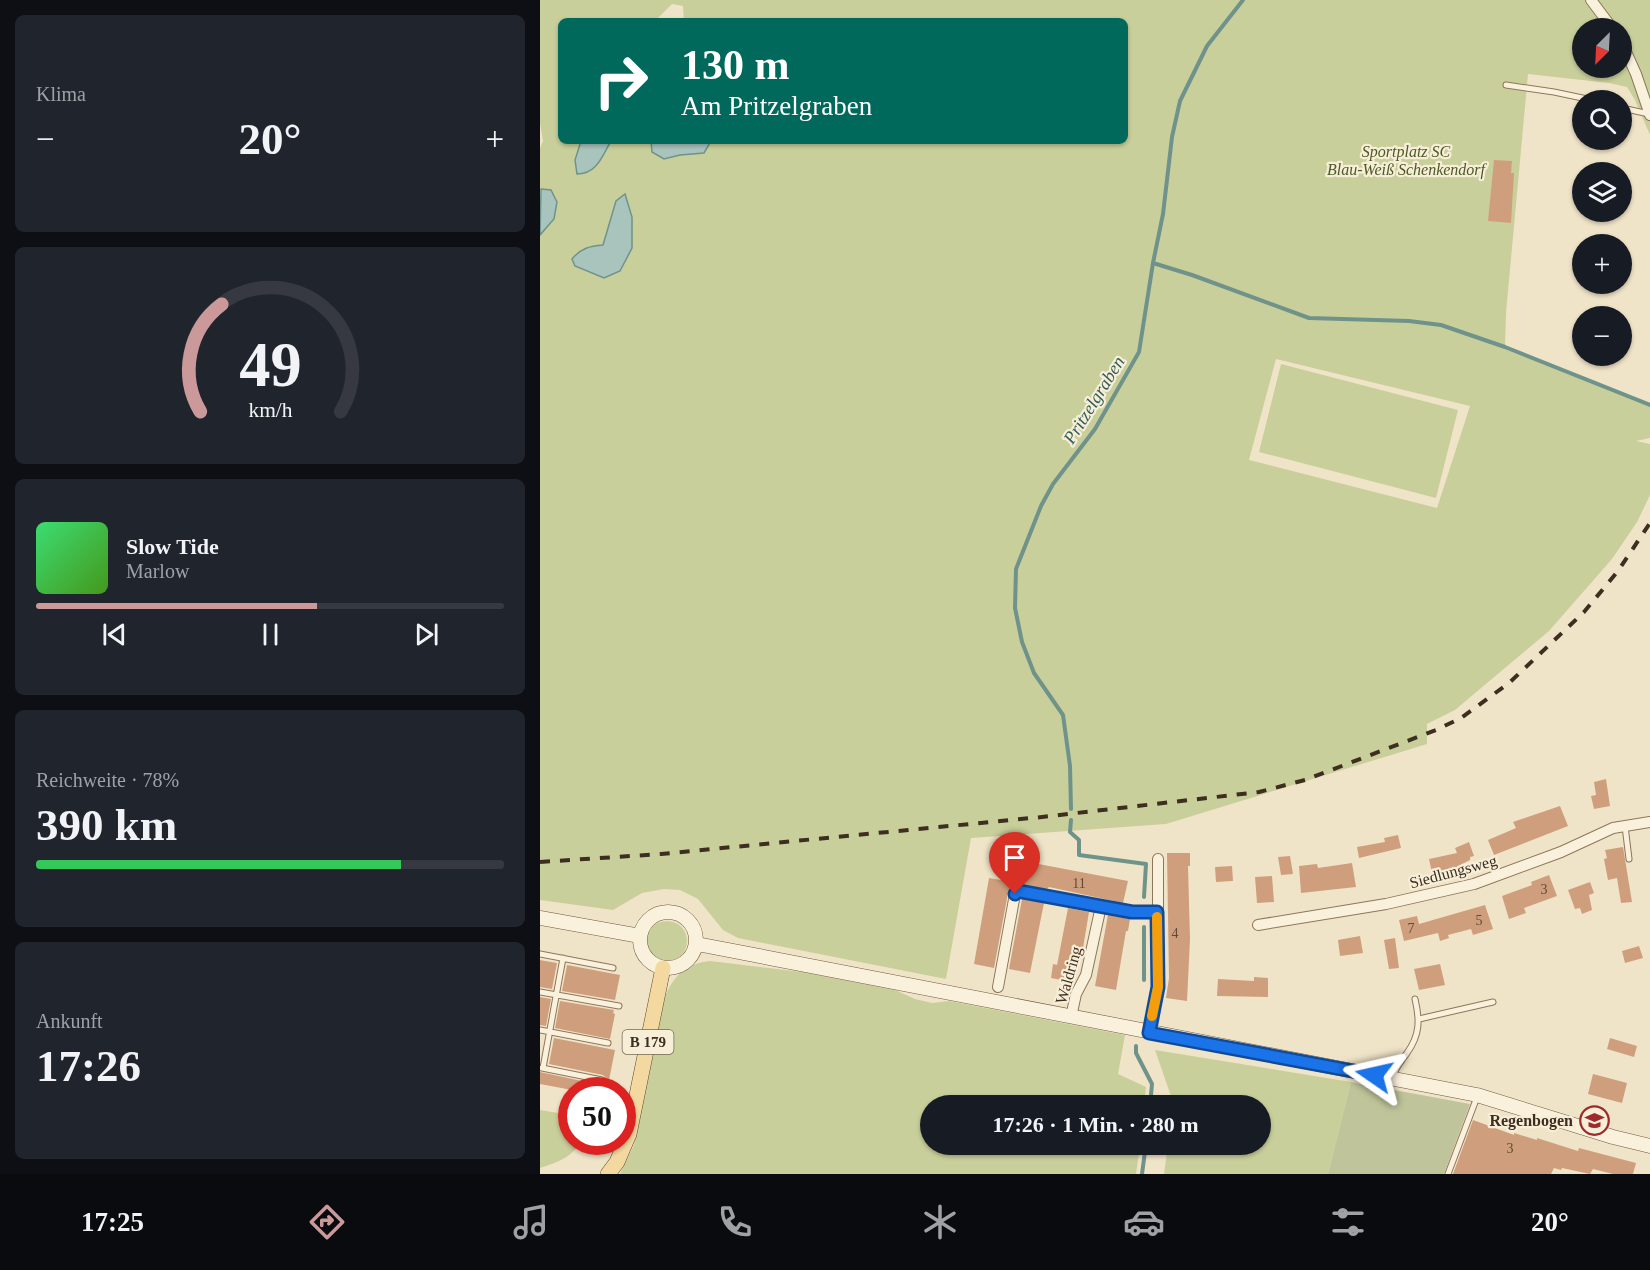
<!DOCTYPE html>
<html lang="de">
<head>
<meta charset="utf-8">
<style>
  body { margin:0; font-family:Georgia,serif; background:#20242c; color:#f1f3f6; height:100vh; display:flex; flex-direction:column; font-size:22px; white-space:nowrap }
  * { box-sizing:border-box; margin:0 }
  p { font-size:20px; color:#9ea1a6 }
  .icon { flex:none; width:33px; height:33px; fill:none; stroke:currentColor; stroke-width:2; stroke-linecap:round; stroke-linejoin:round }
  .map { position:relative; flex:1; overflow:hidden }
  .side { display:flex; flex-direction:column; gap:15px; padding:15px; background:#0d0f14; width:540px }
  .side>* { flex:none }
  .hud { position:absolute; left:18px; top:18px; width:570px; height:126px; border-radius:9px; box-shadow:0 2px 4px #0004; background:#00695c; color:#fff; overflow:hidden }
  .needle { width:39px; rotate:204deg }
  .controls { position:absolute; left:1032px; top:18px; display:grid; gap:12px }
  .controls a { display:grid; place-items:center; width:60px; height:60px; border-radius:50%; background:#171b24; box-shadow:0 2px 4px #0004; font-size:30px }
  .speed { position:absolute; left:18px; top:1077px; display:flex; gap:12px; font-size:30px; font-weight:700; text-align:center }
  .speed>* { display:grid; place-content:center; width:78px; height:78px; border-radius:50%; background:#171b24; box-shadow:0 2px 4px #0004; line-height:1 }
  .speed .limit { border:9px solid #d22; background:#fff; color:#111 }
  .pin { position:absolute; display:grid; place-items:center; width:51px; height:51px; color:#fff; margin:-62px -26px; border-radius:50% 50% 50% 0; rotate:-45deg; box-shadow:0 0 6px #0007 }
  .pin .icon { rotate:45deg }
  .me { position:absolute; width:66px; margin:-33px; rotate:281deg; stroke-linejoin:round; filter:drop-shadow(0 0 4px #0008) }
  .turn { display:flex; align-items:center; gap:21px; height:126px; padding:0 24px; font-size:27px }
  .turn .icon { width:78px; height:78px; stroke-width:2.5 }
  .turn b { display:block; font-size:42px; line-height:51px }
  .big { font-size:45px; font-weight:700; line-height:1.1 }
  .side .widget { flex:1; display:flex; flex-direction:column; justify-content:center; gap:9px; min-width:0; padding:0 21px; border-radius:9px; background:#20242c }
  .side .dial { align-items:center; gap:0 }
  .dial svg { height:156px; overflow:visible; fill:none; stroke:#363941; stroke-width:7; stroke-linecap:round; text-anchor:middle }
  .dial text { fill:#f1f3f6; stroke:none }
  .song { display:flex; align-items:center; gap:18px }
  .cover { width:72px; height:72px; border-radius:9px; background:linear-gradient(135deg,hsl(140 70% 55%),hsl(100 70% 35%)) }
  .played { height:6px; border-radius:3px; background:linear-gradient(90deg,#cc999b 60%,#363941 60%) }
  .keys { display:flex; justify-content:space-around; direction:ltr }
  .heat { display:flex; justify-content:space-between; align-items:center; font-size:33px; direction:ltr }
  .charge { height:9px; border-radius:4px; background:linear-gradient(90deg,#34c759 78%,#363941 0) }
  .trip { position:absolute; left:380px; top:1095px; width:351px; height:60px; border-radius:30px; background:#171b24; box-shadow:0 2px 4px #0004; font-weight:700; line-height:60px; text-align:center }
  .dock { display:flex; height:96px; justify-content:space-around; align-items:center; background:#090b0e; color:#9ea1a6 }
  .dock .icon { width:42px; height:42px }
  .dock .active { color:#cc999b }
  .dock b { font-size:27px; color:#f1f3f6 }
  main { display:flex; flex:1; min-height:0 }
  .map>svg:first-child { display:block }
  .green { fill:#c9cf9b; fill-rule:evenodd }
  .cemetery { fill:#bfc49a }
  .water { fill:#a9c4bc; stroke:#6f938a; stroke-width:1.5 }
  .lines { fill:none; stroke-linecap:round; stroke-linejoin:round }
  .stream { stroke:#6f938a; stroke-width:4 }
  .building { fill:#cf9f7d }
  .service-casing { stroke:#8d765c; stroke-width:7 }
  .minor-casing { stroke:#8d765c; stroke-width:12 }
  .secondary-casing { stroke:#6f573f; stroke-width:15 }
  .primary-casing { stroke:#5b4430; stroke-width:16 }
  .service { stroke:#faf1dc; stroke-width:5 }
  .minor { stroke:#faf1dc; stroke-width:10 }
  .secondary { stroke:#faf1dc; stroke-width:14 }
  .primary { stroke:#f3d9a0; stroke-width:15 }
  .rail { stroke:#3d2e20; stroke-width:4; stroke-dasharray:10 10; stroke-linecap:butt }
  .route-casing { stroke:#114b97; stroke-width:15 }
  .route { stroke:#1a73e8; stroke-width:10 }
  .slow { stroke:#f59e0b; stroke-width:10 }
  .labels { text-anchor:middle; stroke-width:4.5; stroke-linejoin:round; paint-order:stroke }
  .number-label { font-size:14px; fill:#624a37 }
  .shield { fill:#f7eed8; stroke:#756857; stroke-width:1.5 }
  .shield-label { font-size:15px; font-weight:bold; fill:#3d2e20 }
  .park-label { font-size:16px; font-style:italic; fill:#4d5a26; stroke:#f7eed8 }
  .street-label { font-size:16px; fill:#3d2e20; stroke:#f7eed8 }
  .poi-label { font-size:16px; font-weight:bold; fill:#3d2e20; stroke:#f7eed8; text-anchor:end }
  .water-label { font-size:18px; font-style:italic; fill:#2f5d5a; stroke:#f7eed8 }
</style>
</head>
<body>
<main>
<section class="side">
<div class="widget"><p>Klima</p>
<div class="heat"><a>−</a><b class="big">20°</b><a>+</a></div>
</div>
<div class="widget dial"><svg viewBox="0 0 100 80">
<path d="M14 69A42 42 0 1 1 86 69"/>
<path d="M14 69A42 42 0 0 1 25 14" stroke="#cc999b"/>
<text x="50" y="56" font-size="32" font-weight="700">49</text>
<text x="50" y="72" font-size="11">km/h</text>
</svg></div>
<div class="widget">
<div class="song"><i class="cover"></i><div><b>Slow Tide</b><p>Marlow</p></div></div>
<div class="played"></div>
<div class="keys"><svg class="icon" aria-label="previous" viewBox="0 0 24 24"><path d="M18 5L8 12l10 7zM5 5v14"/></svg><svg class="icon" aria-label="pause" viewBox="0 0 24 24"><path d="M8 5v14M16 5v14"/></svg><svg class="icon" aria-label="next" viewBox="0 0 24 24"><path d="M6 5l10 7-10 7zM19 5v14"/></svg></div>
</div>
<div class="widget"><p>Reichweite · 78%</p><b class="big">390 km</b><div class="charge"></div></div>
<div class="widget"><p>Ankunft</p><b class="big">17:26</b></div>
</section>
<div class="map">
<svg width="1110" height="1174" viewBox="0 0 1110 1174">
  <rect width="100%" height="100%" fill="#f0e4c8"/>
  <path class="green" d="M 0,0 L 1110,0 L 1110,135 L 1095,100 L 1087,87 L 1069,83 L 988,74 L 966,313 L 965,347 L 1110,405 L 1110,438 L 1096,441 L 1110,444 L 1110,495 L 1097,522 L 1072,559 L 1009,631 L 915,710 L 887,724 L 887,744 L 626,824 L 431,838 L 406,979 L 198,938 L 183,930 L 158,899 L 140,890 L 124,889 L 102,893 L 73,910 L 0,900 L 0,235 L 14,219 L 11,191 L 0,189 L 0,148 L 3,141 L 0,123 ZM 132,4 L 143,6 L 144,21 L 585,21 L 585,141 L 171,141 L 164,153 L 140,155 L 124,159 L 112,152 L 111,141 L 71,141 L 56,167 L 35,160 L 41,141 L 21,141 L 21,21 L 115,21 ZM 1042,28 L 1082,28 L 1082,68 L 1042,68 ZM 76,201 L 64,278 L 49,246 L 63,246 ZM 736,359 L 930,406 L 897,508 L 709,460 Z
    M 741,364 L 918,410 L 896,498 L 719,452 Z
    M107 941a20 20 0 1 1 40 0a20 20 0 1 1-40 0Z
    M 170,961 L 262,972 L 355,990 L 375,999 L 392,1003 L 409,1001 L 585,1035 L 578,1074 L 606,1087 L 604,1105 L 390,1106 L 390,1144 L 600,1145 L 596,1174 L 80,1174 L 94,1145 L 125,997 C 133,976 147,963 170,961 Z
    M 615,1050 L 811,1082 L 788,1174 L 624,1174 L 628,1145 L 720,1144 L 720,1106 L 633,1105 L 633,1102 Z
    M 0,1110 L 31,1115 L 32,1142 L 40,1142 C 33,1157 16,1163 0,1168 Z"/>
  <path class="cemetery" d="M 811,1082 L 930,1104 L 904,1174 L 788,1174 Z"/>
  <path class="water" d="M 41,141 L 71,141 C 62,156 57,174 37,174 L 35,160 Z
    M 111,141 L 171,141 L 164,153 L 140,155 L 124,159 L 112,152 Z
    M 1,189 L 11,190 L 17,202 L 14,219 L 0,235 Z
    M 85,194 L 92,217 L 92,248 L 80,271 L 64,278 L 35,266 L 32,259 C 41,248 50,246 63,245 L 76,201 Z"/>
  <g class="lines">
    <path class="stream" d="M 613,263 L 652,275 L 769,318 L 869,321 L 901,325 L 965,347 L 1110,405
      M 531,809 L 530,766 L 523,715 L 494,673 L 482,642 L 475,608 L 476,569 L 501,506 L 513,484 L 555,429 L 599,352 L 613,263 L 623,214 L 632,137 L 640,101 L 667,46 L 703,0
      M 531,820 L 530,832 L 539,840 L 539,855 L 606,864 L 604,897
      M 604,980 L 604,927
      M 596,1046 L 596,1053 L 612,1084 L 610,1106
      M 602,1174 L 606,1144"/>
  </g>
  <path class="building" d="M 954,160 L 972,161 L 971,173 L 974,173 L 971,223 L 948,221 Z
    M 1066,779 L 1070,806 L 1054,809 L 1051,796 L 1056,795 L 1054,782 Z
    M 1020,806 L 1028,826 L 954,855 L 948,840 L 976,828 L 973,822 Z
    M 858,835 L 861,848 L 819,858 L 817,847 L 845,842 L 844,838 Z
    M 929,842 L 934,856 L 930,857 L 930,860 L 912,869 L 892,873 L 889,859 L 917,853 L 915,848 Z
    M 1083,847 L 1092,902 L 1081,903 L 1077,878 L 1068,880 L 1064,859 L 1067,858 L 1065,850 Z
    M 627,853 L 650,853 L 650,866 L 648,866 L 650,939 L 647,1001 L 626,998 L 629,978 Z
    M 750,856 L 753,874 L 741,875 L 738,857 Z
    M 488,862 L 588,881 L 583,903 L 509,887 L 507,889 L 475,884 L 468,893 L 454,968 L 434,964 L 449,878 L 483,884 Z
    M 812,863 L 816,887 L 761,893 L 759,866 L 777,864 L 778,868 Z
    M 692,866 L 693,881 L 676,882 L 675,867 Z
    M 1009,875 L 1017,896 L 984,908 L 986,913 L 969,919 L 962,896 L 992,885 L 991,882 Z
    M 732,876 L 734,902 L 717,903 L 715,877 Z
    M 1050,882 L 1054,893 L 1049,895 L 1052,910 L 1042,914 L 1040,908 L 1035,909 L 1028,890 Z
    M 482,899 L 504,903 L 490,973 L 469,969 Z
    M 945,905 L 953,929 L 933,935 L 931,929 L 908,935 L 909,938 L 900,941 L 898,933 L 864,941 L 859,920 L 877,916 L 879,924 Z
    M 528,908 L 549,912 L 541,960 L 536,959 L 532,982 L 511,978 L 513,964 L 517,965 Z
    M 568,915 L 590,919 L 588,931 L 586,931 L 576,990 L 555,986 Z
    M 820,936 L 823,953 L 800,956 L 798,940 Z
    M 855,938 L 859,968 L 849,969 L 844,940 Z
    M 1099,946 L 1103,958 L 1085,963 L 1082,951 Z
    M 0,960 L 17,963 L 12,989 L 0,987 Z
    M 900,964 L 905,985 L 879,990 L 874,969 Z
    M 27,965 L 80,975 L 75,1000 L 22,991 Z
    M 714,977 L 728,978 L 728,997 L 677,996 L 678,979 L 714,981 Z
    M 0,997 L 11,999 L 6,1026 L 0,1025 Z
    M 20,1001 L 74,1010 L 73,1013 L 75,1014 L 70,1039 L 15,1028 Z
    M 14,1038 L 75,1050 L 67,1090 L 32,1090 L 0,1084 L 0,1072 L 61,1085 L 67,1082 L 66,1078 L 63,1075 L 9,1064 Z
    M 1070,1038 L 1097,1046 L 1094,1057 L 1067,1049 Z
    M 1053,1074 L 1087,1083 L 1082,1103 L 1048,1094 Z
    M 933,1120 L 974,1135 L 974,1133 L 997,1140 L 997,1138 L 1038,1151 L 1039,1148 L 1096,1163 L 1093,1174 L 1073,1174 L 1053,1169 L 1050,1174 L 1022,1168 L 1021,1170 L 1014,1168 L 1011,1174 L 913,1174 Z"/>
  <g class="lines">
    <defs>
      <path id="service" d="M 966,85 L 1014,92 L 1052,100
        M 1082,108 L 1109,114
        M 1085,826 L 1089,859
        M 0,954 L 73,968
        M 0,992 L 79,1006
        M 879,1019 L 953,1002
        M 0,1030 L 68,1043
        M 2,1068 L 62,1080
        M 3,1068 L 23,958
        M 853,1077 C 856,1066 861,1062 867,1053 C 880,1035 880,1020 875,999
        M 908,1174 L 937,1097"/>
      <path id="minor" d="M 1051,0 L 1072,28
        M 1082,43 L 1096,74 L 1110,115
        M 718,925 L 846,904 L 934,884 L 1021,852 L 1073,828 L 1110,822
        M 458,987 L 475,894 L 478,891 L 592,912 L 617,912
        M 531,1017 L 536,994 L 546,975 L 561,906
        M 609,1033 L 618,987 L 618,859"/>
      <path id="secondary" d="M100 940a28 28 0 1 1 56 0a28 28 0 1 1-56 0Z
        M 0,918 L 100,936
        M 157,944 L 937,1095 L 1073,1137 L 1110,1146"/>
      <path id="primary" d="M 68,1174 L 77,1162 L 89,1134 L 123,968"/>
    </defs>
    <use href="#service" class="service-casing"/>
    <use href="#minor" class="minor-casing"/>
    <use href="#secondary" class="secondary-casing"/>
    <use href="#primary" class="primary-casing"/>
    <use href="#service" class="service"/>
    <use href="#minor" class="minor"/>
    <use href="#secondary" class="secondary"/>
    <use href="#primary" class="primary"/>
    <path class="rail" d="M 0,862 L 121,854 L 502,817 L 719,792 L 765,780 L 896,730 L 921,718 L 969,683 L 1044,612 L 1078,571 L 1110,523"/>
  </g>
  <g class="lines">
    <defs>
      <path id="route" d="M 475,894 L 478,891 L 592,912 L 617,912 L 618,987 L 609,1033 L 834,1075"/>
    </defs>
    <use href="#route" class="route-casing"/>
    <use href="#route" class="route"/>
    <path class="slow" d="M 612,1016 L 618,987 L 617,917"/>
  </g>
  <defs>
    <symbol id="school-ring" viewBox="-11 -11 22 22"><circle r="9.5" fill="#f7eed8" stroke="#9e2a2b" stroke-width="1.5"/><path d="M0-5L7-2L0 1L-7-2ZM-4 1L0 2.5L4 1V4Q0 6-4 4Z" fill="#9e2a2b"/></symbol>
  </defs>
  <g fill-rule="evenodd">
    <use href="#school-ring" x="1038" y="1104" width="33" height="33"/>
  </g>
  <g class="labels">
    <g class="number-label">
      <text x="539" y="888">11</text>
      <text x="1004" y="894">3</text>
      <text x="939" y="925">5</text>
      <text x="871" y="933">7</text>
      <text x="635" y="938">4</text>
      <text x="970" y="1153">3</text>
    </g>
    <rect class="shield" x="82.5" y="1030" width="51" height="24" rx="4.5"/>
    <g class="shield-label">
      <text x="108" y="1047">B 179</text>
    </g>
    <g class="park-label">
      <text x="866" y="157">Sportplatz SC<tspan x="866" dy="18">Blau-Weiß Schenkendorf</tspan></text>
    </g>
    <g class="street-label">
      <text transform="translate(913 871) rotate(-15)" y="6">Siedlungsweg</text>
      <text transform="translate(528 975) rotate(-74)" y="6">Waldring</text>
    </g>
    <g class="poi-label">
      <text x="1033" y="1126">Regenbogen</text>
    </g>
    <g class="water-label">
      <text transform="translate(554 400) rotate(-58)" y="6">Pritzelgraben</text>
    </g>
  </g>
</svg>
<div class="controls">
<a><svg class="needle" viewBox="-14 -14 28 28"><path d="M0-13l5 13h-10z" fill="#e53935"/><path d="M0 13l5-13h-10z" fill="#9ea1a6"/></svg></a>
<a><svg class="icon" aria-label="search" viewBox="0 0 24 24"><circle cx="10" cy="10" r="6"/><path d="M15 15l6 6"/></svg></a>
<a><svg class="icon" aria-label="layers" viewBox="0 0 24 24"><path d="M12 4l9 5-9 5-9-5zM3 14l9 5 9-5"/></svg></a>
<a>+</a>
<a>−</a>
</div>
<div class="speed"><div class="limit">50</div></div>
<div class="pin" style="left:475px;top:894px;background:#d93025"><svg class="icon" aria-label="arrive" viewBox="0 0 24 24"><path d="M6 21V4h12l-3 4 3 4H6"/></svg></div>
<svg class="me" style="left:834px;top:1075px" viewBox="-20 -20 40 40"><path d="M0-17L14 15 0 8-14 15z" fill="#1a73e8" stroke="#fff" stroke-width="4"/></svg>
<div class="trip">17:26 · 1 Min. · 280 m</div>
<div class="hud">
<div class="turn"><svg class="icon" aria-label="right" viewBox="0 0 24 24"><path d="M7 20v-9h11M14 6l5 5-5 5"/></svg><div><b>130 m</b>Am Pritzelgraben</div></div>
</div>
</div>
</main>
<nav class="dock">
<b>17:25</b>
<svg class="icon active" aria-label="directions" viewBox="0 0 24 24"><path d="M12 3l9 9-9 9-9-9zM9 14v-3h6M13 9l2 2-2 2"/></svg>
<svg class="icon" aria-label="music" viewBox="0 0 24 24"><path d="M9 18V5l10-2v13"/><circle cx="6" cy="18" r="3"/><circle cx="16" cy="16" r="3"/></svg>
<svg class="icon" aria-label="phone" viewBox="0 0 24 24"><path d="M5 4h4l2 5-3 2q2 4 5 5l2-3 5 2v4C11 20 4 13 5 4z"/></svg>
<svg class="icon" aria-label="climate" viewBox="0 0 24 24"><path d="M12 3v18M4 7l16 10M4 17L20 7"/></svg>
<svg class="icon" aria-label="car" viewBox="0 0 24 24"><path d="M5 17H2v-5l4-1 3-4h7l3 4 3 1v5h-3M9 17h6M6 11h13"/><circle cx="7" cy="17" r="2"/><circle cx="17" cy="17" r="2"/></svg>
<svg class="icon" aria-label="filters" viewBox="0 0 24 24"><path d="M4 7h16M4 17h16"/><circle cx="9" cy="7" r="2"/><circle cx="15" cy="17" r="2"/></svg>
<b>20°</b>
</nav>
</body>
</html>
